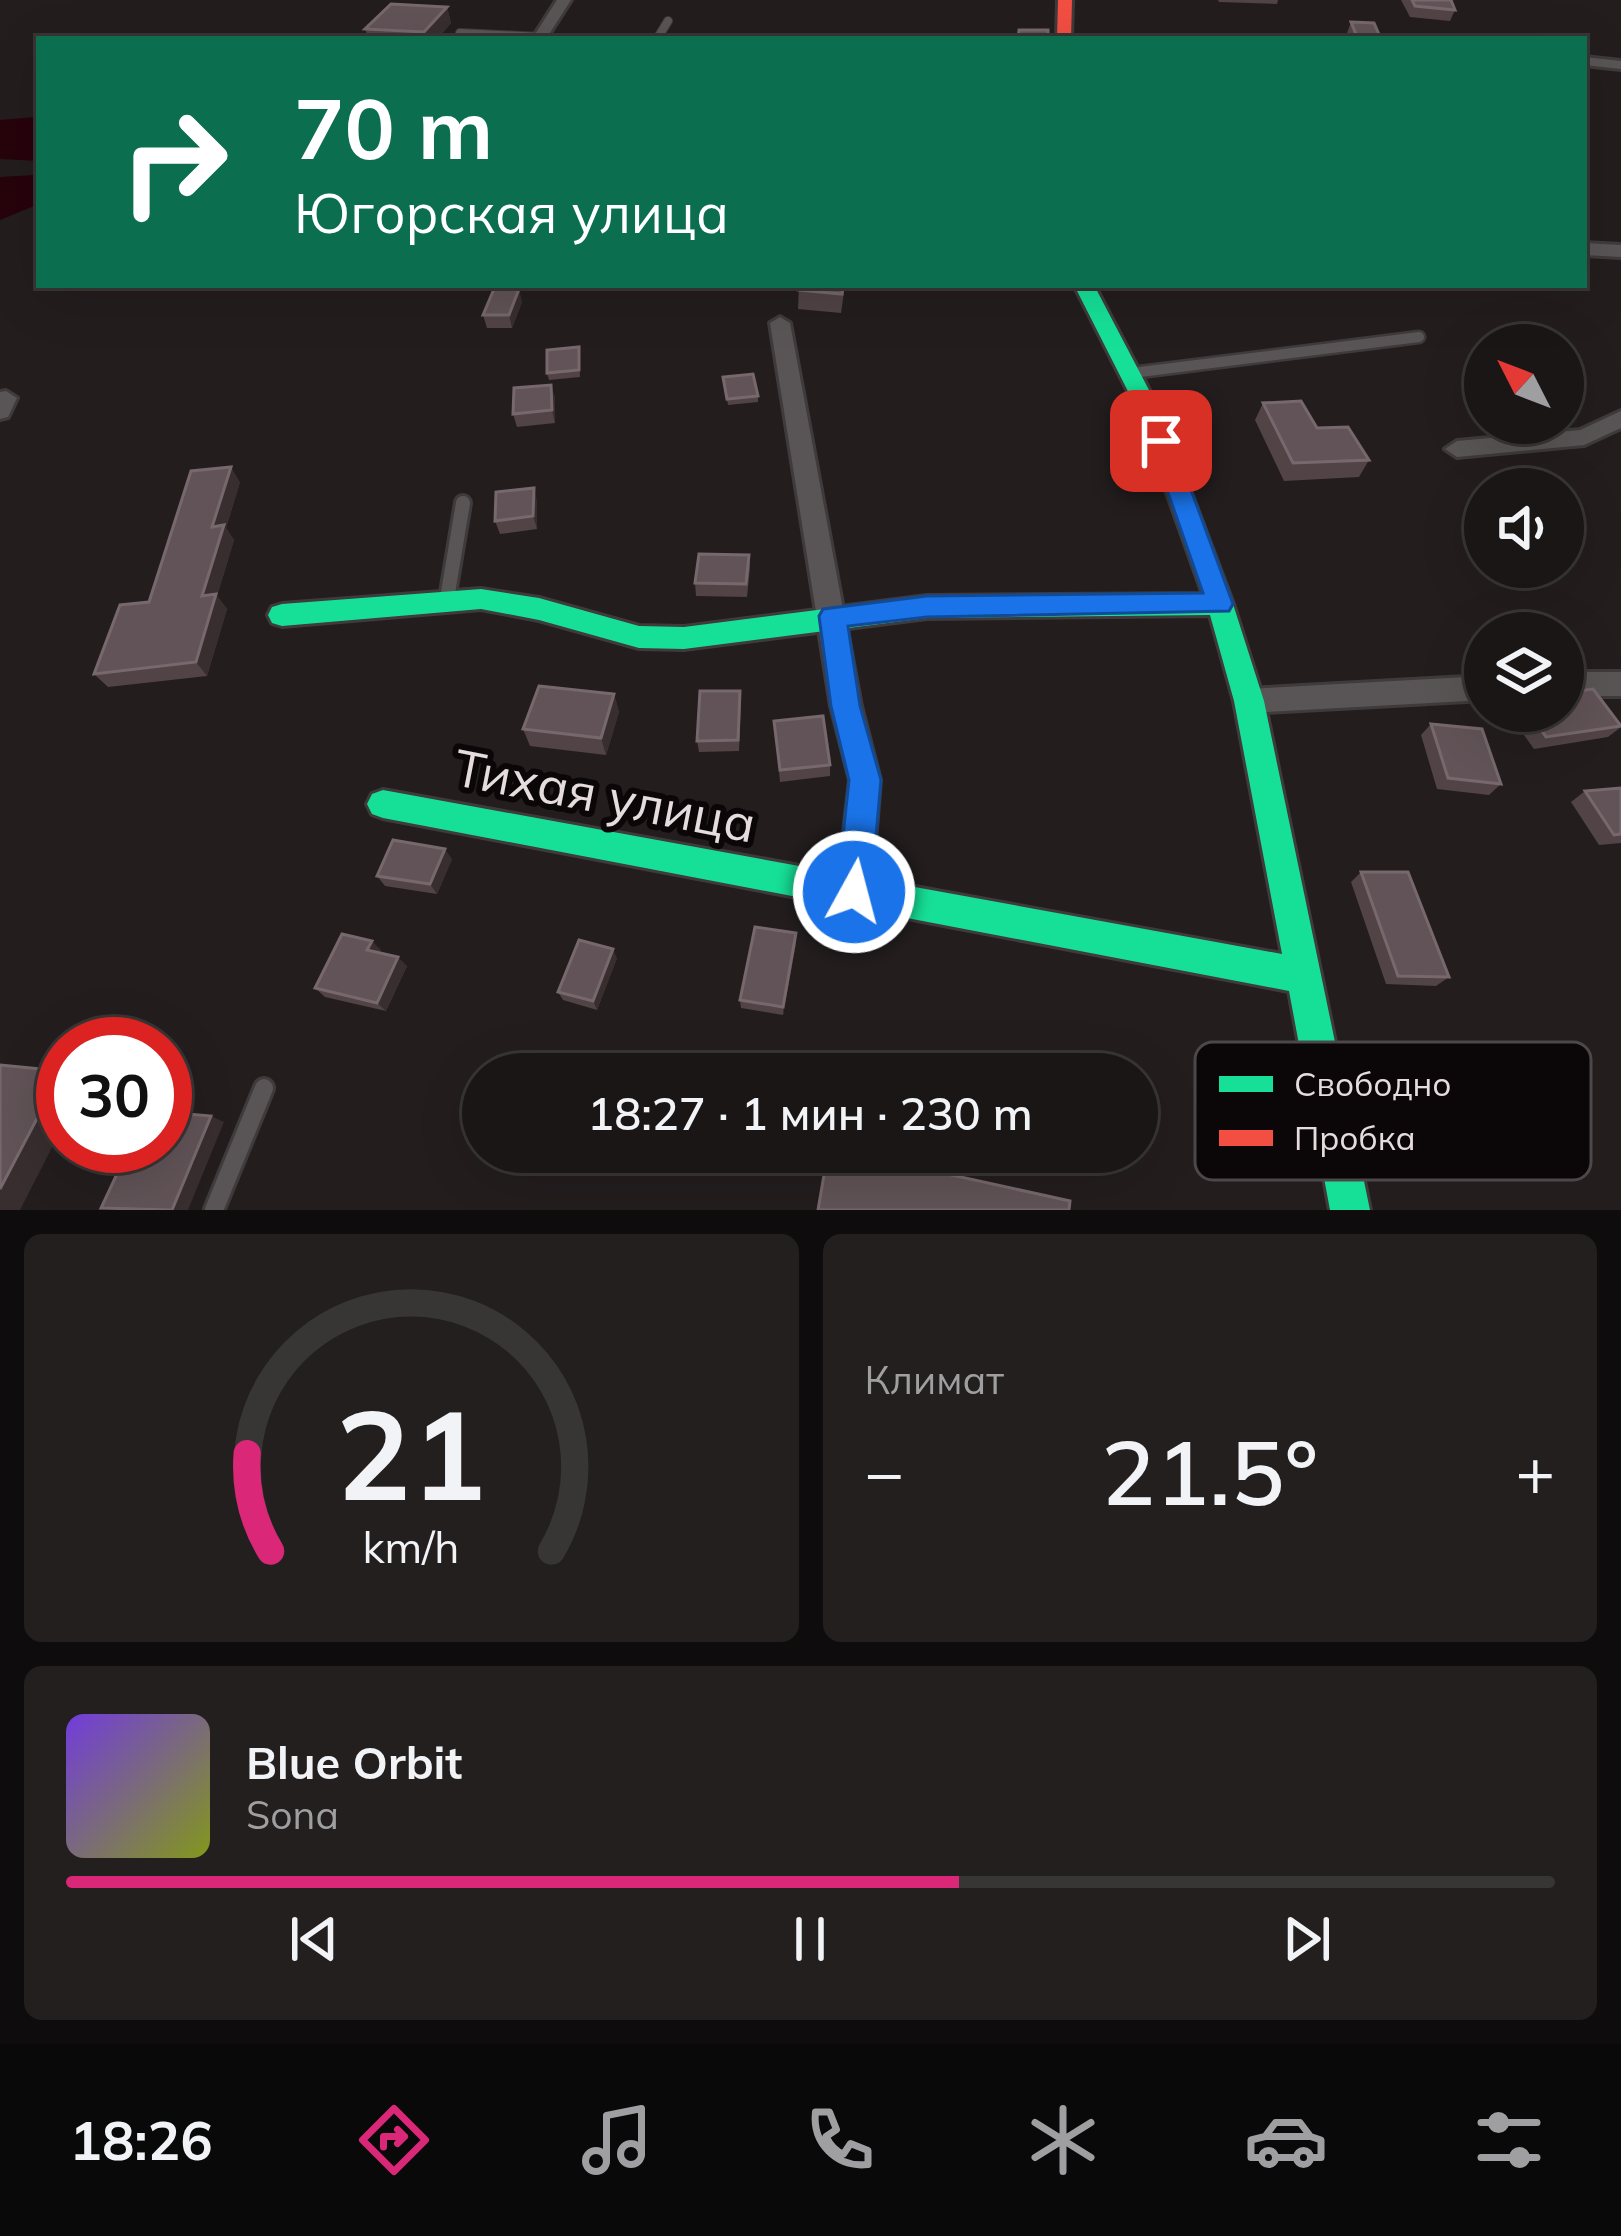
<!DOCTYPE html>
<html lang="ru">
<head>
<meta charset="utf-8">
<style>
  body { margin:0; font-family:Mulish,sans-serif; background:#231f1f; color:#f1f3f6; height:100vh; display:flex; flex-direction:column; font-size:45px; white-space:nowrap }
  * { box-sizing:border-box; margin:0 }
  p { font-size:39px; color:#9f9fa1 }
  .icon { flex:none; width:66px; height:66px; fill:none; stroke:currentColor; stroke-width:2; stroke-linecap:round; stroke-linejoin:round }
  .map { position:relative; height:1210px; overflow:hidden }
  .sheet { display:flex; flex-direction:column; gap:24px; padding:24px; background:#0e0c0c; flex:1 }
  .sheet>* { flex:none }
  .guide { position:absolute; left:36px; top:36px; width:1551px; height:252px; border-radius:0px; box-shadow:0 12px 48px #0002,0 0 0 3px #383535; background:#0b6e4f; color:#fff; overflow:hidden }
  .needle { width:78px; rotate:312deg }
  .tools { position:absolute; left:1464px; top:324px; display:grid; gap:24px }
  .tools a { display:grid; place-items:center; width:120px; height:120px; border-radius:50%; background:#1a1616; box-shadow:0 12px 48px #0002,0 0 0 3px #383535; font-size:60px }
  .speed { position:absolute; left:36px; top:1017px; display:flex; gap:24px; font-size:60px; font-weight:700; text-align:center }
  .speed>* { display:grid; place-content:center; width:156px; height:156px; border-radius:50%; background:#1a1616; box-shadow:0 12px 48px #0002,0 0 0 3px #383535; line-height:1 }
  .speed .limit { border:18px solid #d22; background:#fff; color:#111 }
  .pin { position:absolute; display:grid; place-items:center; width:102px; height:102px; color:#fff; margin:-51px; border-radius:24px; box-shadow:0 6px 18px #0006 }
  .me { position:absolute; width:132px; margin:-66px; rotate:7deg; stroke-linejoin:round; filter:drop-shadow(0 0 9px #0008) }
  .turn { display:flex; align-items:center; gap:42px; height:252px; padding:0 60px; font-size:54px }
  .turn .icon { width:156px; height:156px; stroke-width:2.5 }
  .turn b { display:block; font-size:84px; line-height:102px }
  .big { font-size:90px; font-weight:600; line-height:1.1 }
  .sheet .tile { flex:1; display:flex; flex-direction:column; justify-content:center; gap:18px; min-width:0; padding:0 42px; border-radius:18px; background:#231f1f }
  .sheet .dial { align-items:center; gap:0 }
  .dial svg { height:312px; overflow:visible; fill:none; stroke:#383535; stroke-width:7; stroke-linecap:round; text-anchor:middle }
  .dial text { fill:#f1f3f6; stroke:none }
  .song { display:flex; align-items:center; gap:36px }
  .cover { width:144px; height:144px; border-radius:18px; background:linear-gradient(135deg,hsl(260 70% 55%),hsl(70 70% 35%)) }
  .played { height:12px; border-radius:6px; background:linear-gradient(90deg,#db2777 60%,#383535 60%) }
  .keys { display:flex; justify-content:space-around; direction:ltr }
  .heat { display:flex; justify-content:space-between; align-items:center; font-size:66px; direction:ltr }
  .sheet .tiles { flex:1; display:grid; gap:24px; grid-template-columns:1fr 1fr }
  .tile:last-child { grid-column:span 2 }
  .trip { position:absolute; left:462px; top:1053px; width:696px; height:120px; border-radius:60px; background:#1a1616; box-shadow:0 12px 48px #0002,0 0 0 3px #383535; font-weight:600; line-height:120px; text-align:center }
  .menu { display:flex; height:192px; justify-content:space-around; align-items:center; background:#0a0909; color:#9f9fa1 }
  .menu .icon { width:84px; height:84px }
  .menu .active { color:#db2777 }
  .menu b { font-size:54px; color:#f1f3f6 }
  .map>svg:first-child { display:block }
  .water { fill:#27030c }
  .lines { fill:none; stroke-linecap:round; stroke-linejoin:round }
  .lane-far3-casing { stroke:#3f3a3b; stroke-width:10 }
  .lane-far2-casing { stroke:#3f3a3b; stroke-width:15 }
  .lane-far1-casing { stroke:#3f3a3b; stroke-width:20 }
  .lane-casing { stroke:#3f3a3b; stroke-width:24 }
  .street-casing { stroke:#3f3a3b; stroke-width:6 }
  .fast-casing { stroke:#3f3a3b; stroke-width:6 }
  .jam-casing { stroke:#3f3a3b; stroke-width:6 }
  .lane-far3 { stroke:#595556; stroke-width:8 }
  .lane-far2 { stroke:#595556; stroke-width:10 }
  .lane-far1 { stroke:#595556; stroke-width:14 }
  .lane { stroke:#595556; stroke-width:18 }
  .street { fill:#595556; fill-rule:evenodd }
  .fast { fill:#16e098; fill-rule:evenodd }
  .jam { fill:#f24e42; fill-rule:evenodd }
  .wall { fill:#514346 }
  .shaded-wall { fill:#382d2f }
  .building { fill:#615357; stroke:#76686c; stroke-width:3 }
  .route { fill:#1a73e8; stroke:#114b97; stroke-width:3 }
  .labels { text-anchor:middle; stroke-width:12; stroke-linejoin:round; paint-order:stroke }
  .near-street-label { font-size:51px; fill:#e5dcde; stroke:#0b0708 }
  .key { fill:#0b0708; stroke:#4c4748; stroke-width:3 }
  .key-label { font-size:33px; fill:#e5dcde }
</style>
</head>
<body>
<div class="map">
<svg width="1621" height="1210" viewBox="0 0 1621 1210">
  <rect width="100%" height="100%" fill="#231d1e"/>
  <path class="water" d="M 35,117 L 39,119 L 39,161 L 0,159 L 0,120 Z
    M 34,175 L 39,177 L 39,204 L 0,220 L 0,177 Z"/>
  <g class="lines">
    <defs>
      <path id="lane-far3" d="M 460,33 L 541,37
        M 657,39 L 668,21
        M 1008,39 L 1064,39"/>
      <path id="lane-far2" d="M 1132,373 L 1419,337"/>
      <path id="lane-far1" d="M 447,599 L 463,503"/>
      <path id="lane" d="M 214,1210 L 264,1088"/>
      <path id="street" d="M 557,0 L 571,0 L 546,39 L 532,39 Z
        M 1584,57 L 1621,61 L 1621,69 L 1584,65 Z
        M 1584,243 L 1621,245 L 1621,257 L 1584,255 Z
        M 780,317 L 790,323 L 861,706 L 880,780 L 871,892 L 866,903 L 854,908 L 842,903 L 837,892 L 850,780 L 831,706 L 770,323 Z
        M 6,391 L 17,398 L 8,417 L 0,419 L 0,392 Z
        M 1621,411 L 1621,428 L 1584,445 L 1457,457 L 1445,449 L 1457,441 L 1580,430 Z
        M 1563,672 L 1621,672 L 1621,696 L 1563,696 Z
        M 1485,676 L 1485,700 L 1249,713 L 1239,710 L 1234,701 L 1239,692 L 1249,689 Z"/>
      <path id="fast" d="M 1074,285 L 1094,285 L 1160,411 L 1233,604 L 1264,701 L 1370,1210 L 1330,1210 L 1289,991 L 383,818 L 372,814 L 367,804 L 372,794 L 383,790 L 1282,954 L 1234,701 L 1210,615 L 927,618 L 684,649 L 639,648 L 539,620 L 481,609 L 282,626 L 272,623 L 268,615 L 272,607 L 282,604 L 481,589 L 539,598 L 639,626 L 684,627 L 927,596 L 1203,594 L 1138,411 Z"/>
      <path id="jam" d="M 1058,0 L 1072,0 L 1071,39 L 1057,39 Z"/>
    </defs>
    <use href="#lane-far3" class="lane-far3-casing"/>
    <use href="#lane-far2" class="lane-far2-casing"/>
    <use href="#lane-far1" class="lane-far1-casing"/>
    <use href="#lane" class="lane-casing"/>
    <use href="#street" class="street-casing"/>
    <use href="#fast" class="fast-casing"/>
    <use href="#jam" class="jam-casing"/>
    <use href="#lane-far3" class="lane-far3"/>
    <use href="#lane-far2" class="lane-far2"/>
    <use href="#lane-far1" class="lane-far1"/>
    <use href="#lane" class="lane"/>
    <use href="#street" class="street"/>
    <use href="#fast" class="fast"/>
    <use href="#jam" class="jam"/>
  </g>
  <path class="wall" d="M 1218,0 L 1278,0 L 1277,4 L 1219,2 Z
    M 1401,0 L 1451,0 L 1455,10 L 1450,21 L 1410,17 Z
    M 447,7 L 451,23 L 437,39 L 369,39 L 365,29 Z
    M 1351,22 L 1381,39 L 1349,39 L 1347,33 Z
    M 799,285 L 845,285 L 841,313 L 798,309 Z
    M 522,302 L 512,328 L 487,328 L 483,315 Z
    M 579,347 L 580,377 L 549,380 L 547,373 Z
    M 723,377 L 758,396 L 758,402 L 728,405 Z
    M 551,385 L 555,398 L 555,423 L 517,427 L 513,414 Z
    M 1263,403 L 1317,428 L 1369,460 L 1359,477 L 1284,481 L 1255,420 Z
    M 240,482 L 226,528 L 234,540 L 217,596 L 227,609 L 207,676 L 108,687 L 94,674 Z
    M 537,501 L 537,529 L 500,534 L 495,521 Z
    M 749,555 L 750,568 L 747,597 L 696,596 L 695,583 Z
    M 614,694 L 619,712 L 606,755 L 530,746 L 523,729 Z
    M 741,702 L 739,751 L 699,752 L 697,741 Z
    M 1507,711 L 1563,711 L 1621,724 L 1621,727 L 1608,737 L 1534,749 Z
    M 774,721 L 830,765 L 830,776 L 780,782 Z
    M 1431,724 L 1501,784 L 1489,795 L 1437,789 L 1421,735 Z
    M 1621,788 L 1621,843 L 1599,845 L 1571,802 L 1585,791 Z
    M 452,859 L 437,894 L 385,886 L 377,876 Z
    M 1361,872 L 1449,977 L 1436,986 L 1386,984 L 1351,882 Z
    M 796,943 L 783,1015 L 741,1008 L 740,1000 Z
    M 381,950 L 379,953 L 407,966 L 386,1011 L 325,997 L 315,988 Z
    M 617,958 L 597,1010 L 563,1000 L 558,992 Z
    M 1463,1055 L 1531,1124 L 1515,1130 L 1464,1122 L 1449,1062 Z"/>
  <path class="shaded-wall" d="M 447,7 L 451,23 L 437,39 L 425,39 L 424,32 Z
    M 519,289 L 522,302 L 512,328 L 509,315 Z
    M 551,385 L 555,398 L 555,423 L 552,410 Z
    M 231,467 L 240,482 L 226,528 L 234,540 L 217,596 L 227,609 L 207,676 L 196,662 L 202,596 L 212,527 Z
    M 534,488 L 537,501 L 537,529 L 533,516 Z
    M 614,694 L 619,712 L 606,755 L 601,738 Z
    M 445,849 L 452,859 L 437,894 L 430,884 Z
    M 796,933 L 796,943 L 783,1015 L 783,1007 Z
    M 372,941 L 381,950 L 376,959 L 367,950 Z
    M 613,949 L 617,958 L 597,1010 L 593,1001 Z
    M 398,957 L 407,966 L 386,1011 L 377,1003 Z
    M 62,1071 L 63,1126 L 20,1210 L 0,1210 L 0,1189 Z
    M 211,1116 L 224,1122 L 188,1210 L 172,1210 Z"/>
  <path class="building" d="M 1412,0 L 1451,0 L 1455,10 L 1415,6 Z
    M 391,4 L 447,7 L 424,32 L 365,29 Z
    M 1351,22 L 1374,23 L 1381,39 L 1358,39 Z
    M 1019,30 L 1048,30 L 1048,39 L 1018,39 Z
    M 799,285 L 843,285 L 842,294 L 798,290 Z
    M 494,289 L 519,289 L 509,315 L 483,315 Z
    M 579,347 L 579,370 L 547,373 L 547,350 Z
    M 753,374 L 758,396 L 727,399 L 723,377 Z
    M 551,385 L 552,410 L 513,414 L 514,388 Z
    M 1301,401 L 1317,428 L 1348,427 L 1369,460 L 1293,463 L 1263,403 Z
    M 231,467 L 212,527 L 224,525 L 202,596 L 216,594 L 196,662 L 94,674 L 120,605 L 149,602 L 191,471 Z
    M 534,488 L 533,516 L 495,521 L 496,492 Z
    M 699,554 L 749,555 L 746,584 L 695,583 Z
    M 539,686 L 614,694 L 601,738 L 523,729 Z
    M 1593,689 L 1621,726 L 1546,737 L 1527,711 L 1563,711 L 1563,693 Z
    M 700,691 L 740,691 L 738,740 L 697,741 Z
    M 823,716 L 830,765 L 780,770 L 774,721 Z
    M 1431,724 L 1482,729 L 1501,784 L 1448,778 Z
    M 1621,788 L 1621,834 L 1614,835 L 1585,791 Z
    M 393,840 L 445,849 L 430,884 L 377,876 Z
    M 1361,872 L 1408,872 L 1449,977 L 1398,976 Z
    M 755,927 L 796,933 L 783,1007 L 740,1000 Z
    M 342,934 L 372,941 L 367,950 L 398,957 L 377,1003 L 315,988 Z
    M 579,940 L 613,949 L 593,1001 L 558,992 Z
    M 0,1065 L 62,1071 L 0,1189 Z
    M 165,1112 L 211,1116 L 172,1210 L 101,1208 L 130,1146 L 165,1146 Z
    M 828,1152 L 847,1152 L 1070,1201 L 1069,1210 L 818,1210 Z"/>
  <path class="route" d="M 1161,433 L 1173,441 L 1233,604 L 1229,611 L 927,617 L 848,626 L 860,706 L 881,780 L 871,892 L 866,903 L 854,908 L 842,903 L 837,892 L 849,780 L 831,706 L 819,616 L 823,609 L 927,596 L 1203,593 L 1150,441 Z"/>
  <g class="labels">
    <g class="near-street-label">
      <text transform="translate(605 796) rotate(11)" y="18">Тихая улица</text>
    </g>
  </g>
  <rect x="1195" y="1042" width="396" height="138" rx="18" class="key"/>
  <rect x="1219" y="1076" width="54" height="16" fill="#16e098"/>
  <rect x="1219" y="1130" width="54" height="16" fill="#f24e42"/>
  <g class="key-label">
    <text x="1294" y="1096">Свободно</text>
    <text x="1294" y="1150">Пробка</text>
  </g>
</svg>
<div class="tools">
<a><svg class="needle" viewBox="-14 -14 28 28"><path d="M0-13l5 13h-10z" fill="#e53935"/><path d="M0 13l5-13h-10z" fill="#9f9fa1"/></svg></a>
<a><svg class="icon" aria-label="sound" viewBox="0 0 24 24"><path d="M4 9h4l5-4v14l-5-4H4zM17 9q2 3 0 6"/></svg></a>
<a><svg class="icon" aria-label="layers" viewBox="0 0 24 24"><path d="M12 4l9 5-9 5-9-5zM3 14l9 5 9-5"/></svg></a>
</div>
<div class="speed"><div class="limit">30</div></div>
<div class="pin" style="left:1161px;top:441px;background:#d93025"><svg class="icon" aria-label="arrive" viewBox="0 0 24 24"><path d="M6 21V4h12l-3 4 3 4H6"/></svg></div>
<svg class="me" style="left:854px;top:892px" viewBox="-20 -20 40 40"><circle r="17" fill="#1a73e8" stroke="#fff" stroke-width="3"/><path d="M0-11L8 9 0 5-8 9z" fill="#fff"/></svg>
<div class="trip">18:27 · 1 мин · 230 m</div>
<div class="guide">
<div class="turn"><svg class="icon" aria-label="right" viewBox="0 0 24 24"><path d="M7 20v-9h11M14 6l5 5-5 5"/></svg><div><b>70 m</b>Югорская улица</div></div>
</div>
</div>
<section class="sheet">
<div class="tiles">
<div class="tile dial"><svg viewBox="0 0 100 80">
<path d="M14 69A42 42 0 1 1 86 69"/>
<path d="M14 69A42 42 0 0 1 8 44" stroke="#db2777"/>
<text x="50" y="56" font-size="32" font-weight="700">21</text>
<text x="50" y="72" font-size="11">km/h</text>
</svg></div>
<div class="tile"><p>Климат</p>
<div class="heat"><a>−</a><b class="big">21.5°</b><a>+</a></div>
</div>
<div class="tile">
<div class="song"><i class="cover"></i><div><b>Blue Orbit</b><p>Sona</p></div></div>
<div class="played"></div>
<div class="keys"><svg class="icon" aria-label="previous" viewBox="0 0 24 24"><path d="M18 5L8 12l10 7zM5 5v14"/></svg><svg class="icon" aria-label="pause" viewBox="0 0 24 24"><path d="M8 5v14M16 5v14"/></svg><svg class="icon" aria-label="next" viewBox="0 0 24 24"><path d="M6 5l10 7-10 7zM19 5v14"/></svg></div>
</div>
</div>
</section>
<nav class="menu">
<b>18:26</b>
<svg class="icon active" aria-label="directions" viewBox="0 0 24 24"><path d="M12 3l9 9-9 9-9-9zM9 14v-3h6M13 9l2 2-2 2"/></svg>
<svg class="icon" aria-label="music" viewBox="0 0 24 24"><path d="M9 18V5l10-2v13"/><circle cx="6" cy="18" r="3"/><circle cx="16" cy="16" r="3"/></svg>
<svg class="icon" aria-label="phone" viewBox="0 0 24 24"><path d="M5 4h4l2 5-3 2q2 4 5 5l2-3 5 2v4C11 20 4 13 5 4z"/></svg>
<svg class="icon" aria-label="climate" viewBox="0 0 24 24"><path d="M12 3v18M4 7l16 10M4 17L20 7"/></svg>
<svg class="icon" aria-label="car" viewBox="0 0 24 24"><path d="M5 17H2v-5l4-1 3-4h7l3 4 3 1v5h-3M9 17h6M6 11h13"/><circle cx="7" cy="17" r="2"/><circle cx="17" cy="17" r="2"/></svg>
<svg class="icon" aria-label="filters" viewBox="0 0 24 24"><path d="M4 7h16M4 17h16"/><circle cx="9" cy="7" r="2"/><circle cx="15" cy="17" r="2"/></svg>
</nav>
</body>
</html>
